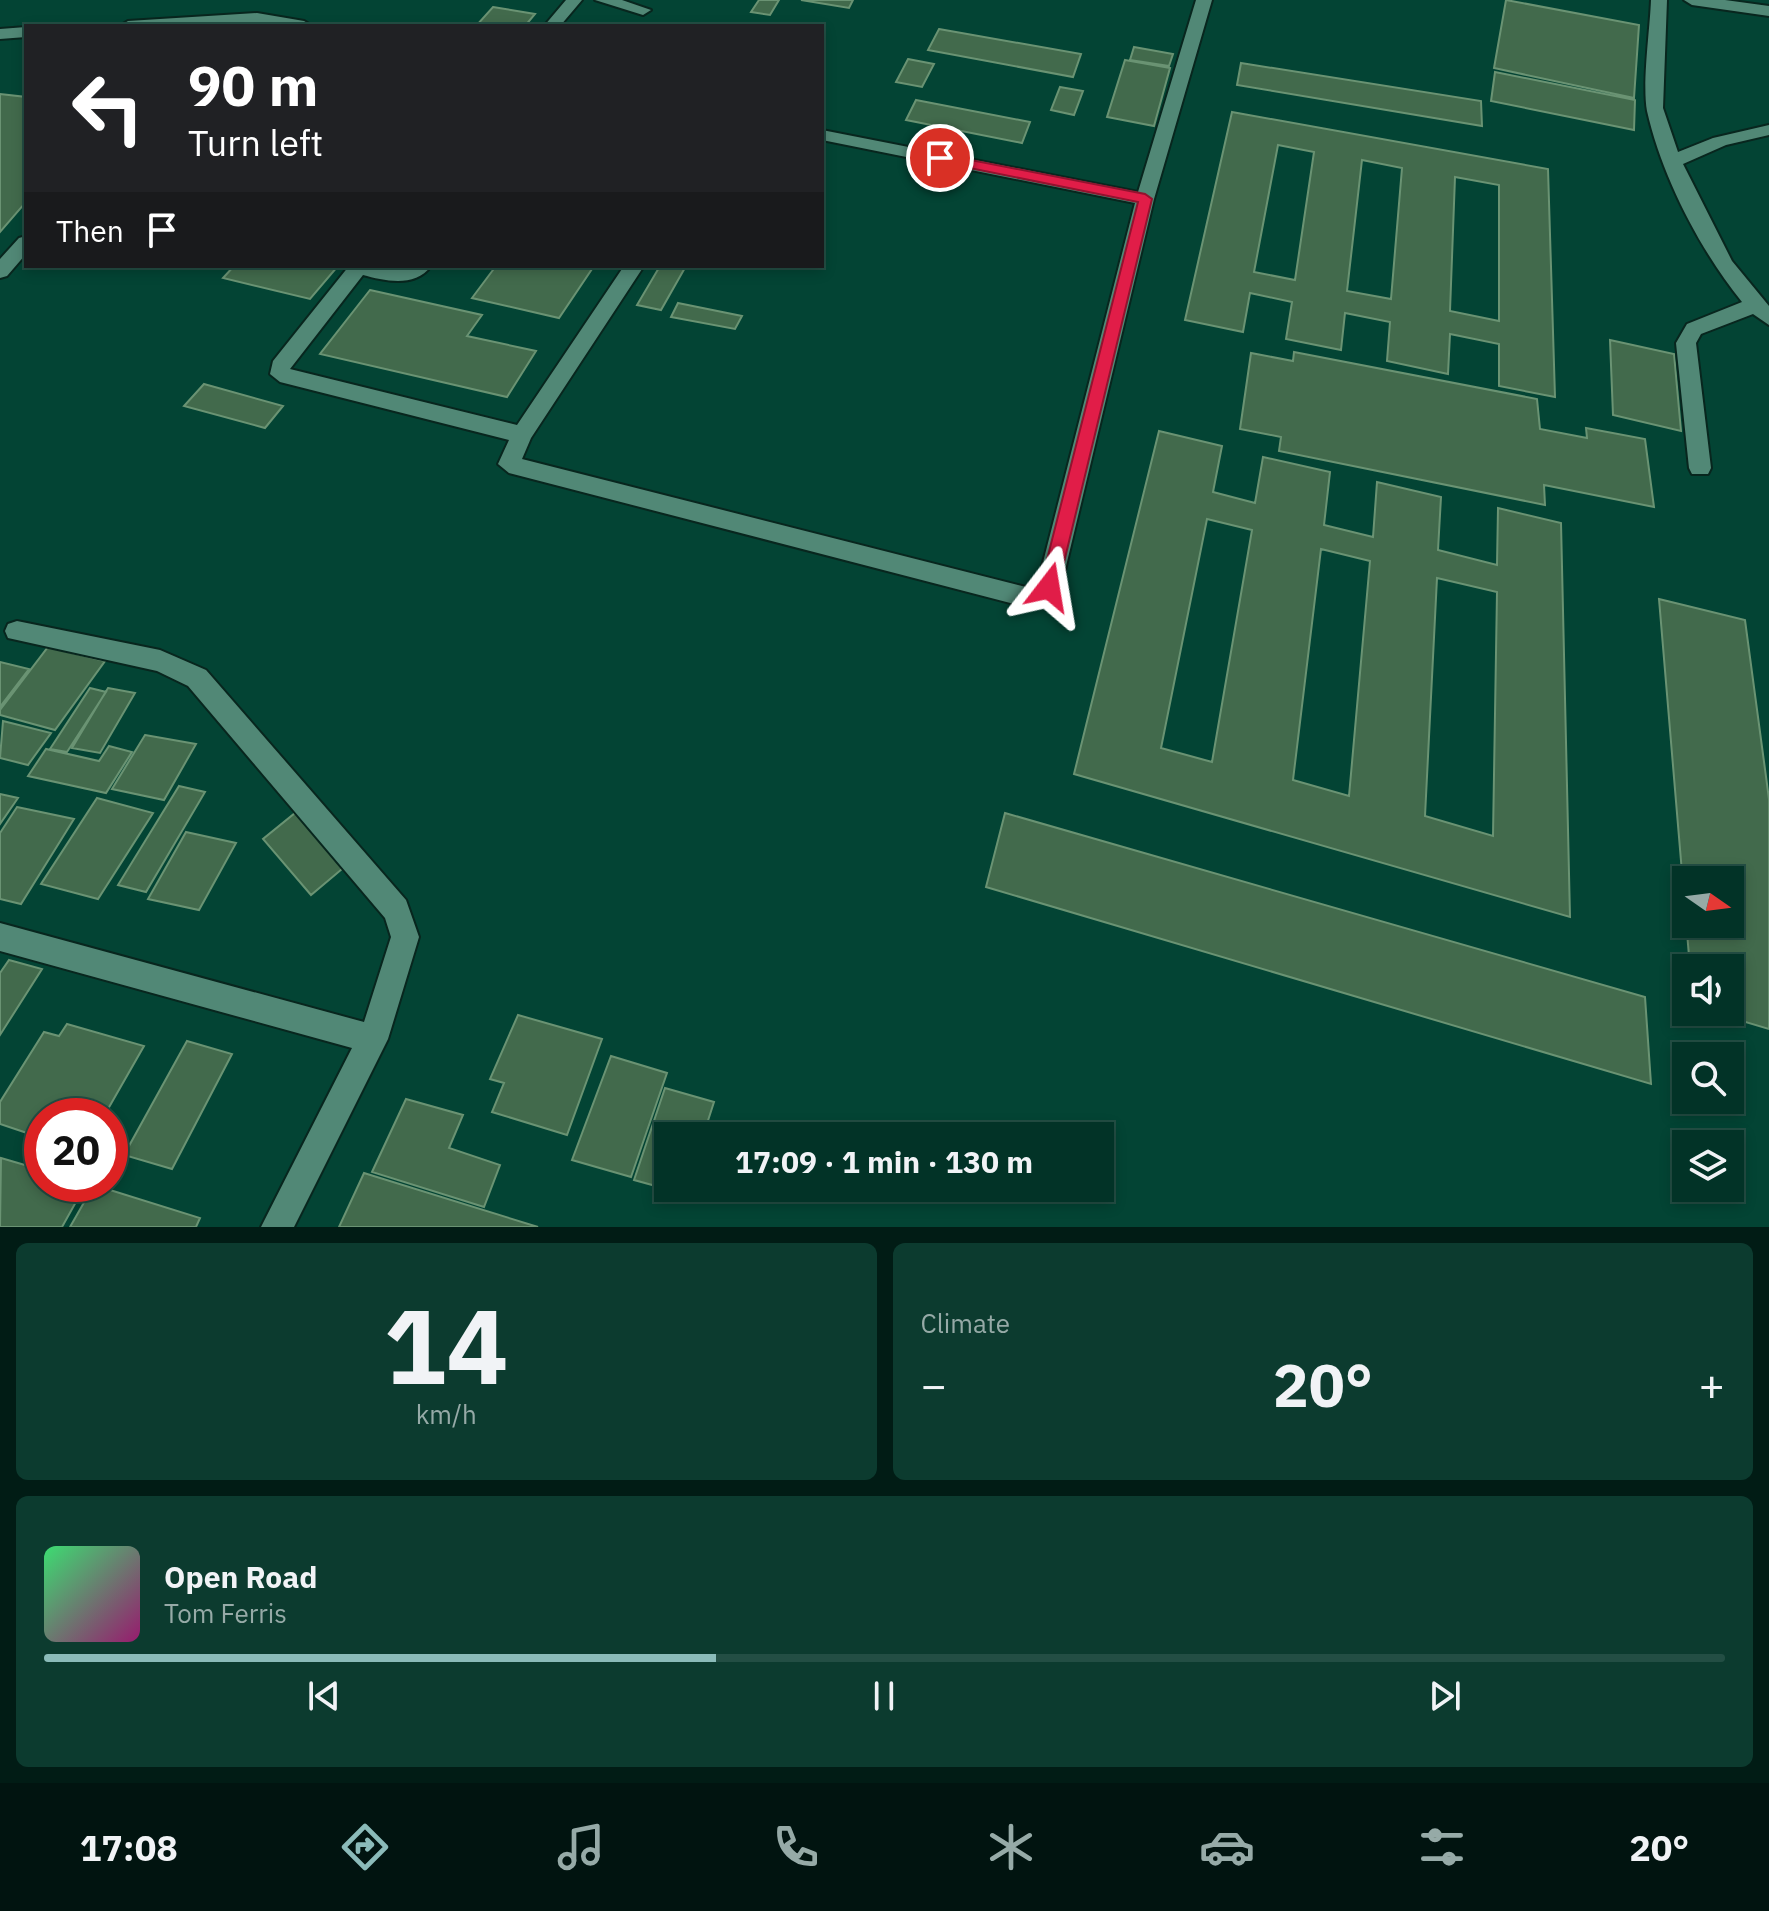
<!DOCTYPE html>
<html lang="en">
<head>
<meta charset="utf-8">
<style>
  body { margin:0; font-family:"IBM Plex Sans",sans-serif; background:#0c3b2f; color:#f1f3f6; height:100vh; display:flex; flex-direction:column; font-size:30px; white-space:nowrap }
  * { box-sizing:border-box; margin:0 }
  p { font-size:26px; color:#96aaa7 }
  .icon { flex:none; width:44px; height:44px; fill:none; stroke:currentColor; stroke-width:2; stroke-linecap:round; stroke-linejoin:round }
  .map { position:relative; height:1227px; overflow:hidden }
  .details { display:flex; flex-direction:column; gap:16px; padding:16px; background:#011c15; flex:1 }
  .details>* { flex:none }
  .guide { position:absolute; left:24px; top:24px; width:800px; height:244px; border-radius:0px; box-shadow:0 4px 12px #0003,0 0 0 2px #234e44; background:#202124; color:#fff; overflow:hidden }
  .needle { width:52px; rotate:104deg }
  .fabs { position:absolute; left:1672px; top:866px; display:grid; gap:16px }
  .fabs a { display:grid; place-items:center; width:72px; height:72px; border-radius:0px; background:#023327; box-shadow:0 4px 12px #0003,0 0 0 2px #234e44; font-size:40px }
  .speed { position:absolute; left:24px; top:1098px; display:flex; gap:16px; font-size:40px; font-weight:700; text-align:center }
  .speed>* { display:grid; place-content:center; width:104px; height:104px; border-radius:50%; background:#023327; box-shadow:0 4px 12px #0003,0 0 0 2px #234e44; line-height:1 }
  .speed .limit { border:12px solid #d22; background:#fff; color:#111 }
  .pin { position:absolute; display:grid; place-items:center; width:68px; height:68px; color:#fff; margin:-34px; border:4px solid #fff; border-radius:50%; box-shadow:0 2px 8px #0007 }
  .me { position:absolute; width:88px; margin:-44px; rotate:14deg; stroke-linejoin:round; filter:drop-shadow(0 0 6px #0008) }
  .turn { display:flex; align-items:center; gap:28px; height:168px; padding:0 32px; font-size:36px }
  .turn .icon { width:104px; height:104px; stroke-width:2.5 }
  .turn b { display:block; font-size:56px; line-height:68px }
  .then { display:flex; align-items:center; height:76px; padding:0 32px; background:#0003; gap:16px; font-size:30px }
  .big { font-size:60px; font-weight:800; line-height:1.1 }
  .details .tile { flex:1; display:flex; flex-direction:column; justify-content:center; gap:12px; min-width:0; padding:0 28px; border-radius:12px; background:#0c3b2f }
  .details .dial { align-items:center; gap:0 }
  .dial b { font-size:104px; line-height:1 }
  .song { display:flex; align-items:center; gap:24px }
  .cover { width:96px; height:96px; border-radius:12px; background:linear-gradient(135deg,hsl(140 70% 55%),hsl(320 70% 35%)) }
  .played { height:8px; border-radius:4px; background:linear-gradient(90deg,#8bbbb9 40%,#234e44 40%) }
  .keys { display:flex; justify-content:space-around; direction:ltr }
  .heat { display:flex; justify-content:space-between; align-items:center; font-size:44px; direction:ltr }
  .details .tiles { flex:1; display:grid; gap:16px; grid-template-columns:1fr 1fr }
  .tile:last-child { grid-column:span 2 }
  .trip { position:absolute; left:654px; top:1122px; width:460px; height:80px; border-radius:0px; background:#023327; box-shadow:0 4px 12px #0003,0 0 0 2px #234e44; font-weight:800; line-height:80px; text-align:center }
  .menu { display:flex; height:128px; justify-content:space-around; align-items:center; background:#011410; color:#96aaa7 }
  .menu .icon { width:56px; height:56px }
  .menu .selected { color:#8bbbb9 }
  .menu b { font-size:36px; color:#f1f3f6 }
  .map>svg:first-child { display:block }
  .building { fill:#426a4c; stroke:#6a9373; stroke-width:2; fill-rule:evenodd }
  .lines { fill:none; stroke-linecap:round; stroke-linejoin:round }
  .service-casing { stroke:#08261e; stroke-width:4 }
  .minor-casing { stroke:#08261e; stroke-width:4 }
  .service { fill:#518876; fill-rule:evenodd }
  .minor { fill:#518876; fill-rule:evenodd }
  .route { fill:#e11d48; stroke:#92132f; stroke-width:2 }
</style>
</head>
<body>
<div class="map">
<svg width="1769" height="1227" viewBox="0 0 1769 1227">
  <rect width="100%" height="100%" fill="#034434"/>
  <path class="building" d="M 759,0 L 779,0 L 770,15 L 751,12 Z
    M 801,0 L 853,0 L 849,8 Z
    M 1506,0 L 1639,25 L 1634,98 L 1494,68 Z
    M 493,7 L 535,14 L 525,26 L 476,26 Z
    M 939,29 L 1081,54 L 1073,77 L 928,50 Z
    M 1134,47 L 1173,54 L 1169,66 L 1130,60 Z
    M 908,59 L 934,64 L 922,87 L 896,82 Z
    M 1125,60 L 1170,68 L 1154,126 L 1107,117 Z
    M 1241,63 L 1481,101 L 1482,126 L 1237,85 Z
    M 1495,72 L 1635,100 L 1634,130 L 1491,101 Z
    M 1060,87 L 1083,91 L 1074,115 L 1051,110 Z
    M 0,94 L 26,97 L 26,202 L 0,232 Z
    M 916,100 L 1030,122 L 1022,143 L 906,120 Z
    M 1232,112 L 1548,169 L 1555,397 L 1499,386 L 1499,344 L 1450,334 L 1448,374 L 1387,361 L 1390,322 L 1345,313 L 1341,350 L 1286,339 L 1292,302 L 1250,293 L 1243,332 L 1185,320 ZM 1278,145 L 1314,152 L 1295,280 L 1254,272 ZM 1362,160 L 1402,168 L 1391,299 L 1347,291 ZM 1455,177 L 1499,185 L 1499,321 L 1450,311 Z
    M 234,266 L 338,266 L 310,299 L 223,278 Z
    M 496,266 L 594,266 L 559,318 L 472,298 Z
    M 660,266 L 686,266 L 661,310 L 637,305 Z
    M 370,290 L 482,315 L 467,336 L 536,351 L 507,397 L 320,354 Z
    M 678,303 L 742,316 L 735,329 L 671,317 Z
    M 1610,340 L 1674,354 L 1681,431 L 1613,415 Z
    M 1294,352 L 1537,399 L 1540,429 L 1587,438 L 1586,428 L 1645,439 L 1654,507 L 1544,485 L 1545,505 L 1279,451 L 1281,437 L 1240,429 L 1251,353 L 1293,361 Z
    M 204,384 L 283,406 L 265,428 L 184,406 Z
    M 1159,431 L 1222,446 L 1213,492 L 1255,503 L 1263,457 L 1330,472 L 1324,525 L 1373,537 L 1377,482 L 1441,497 L 1438,550 L 1497,565 L 1498,508 L 1561,523 L 1570,917 L 1074,774 ZM 1207,519 L 1252,530 L 1212,762 L 1161,748 ZM 1321,549 L 1370,561 L 1349,796 L 1293,780 ZM 1437,578 L 1497,592 L 1493,836 L 1425,816 Z
    M 1659,599 L 1745,620 L 1769,799 L 1769,1029 L 1712,1012 L 1730,1012 L 1730,968 L 1690,968 ZM 1686,880 L 1730,880 L 1730,924 L 1686,924 Z
    M 48,647 L 105,661 L 55,730 L 0,715 L 0,710 Z
    M 0,662 L 29,669 L 0,707 Z
    M 90,688 L 106,692 L 67,752 L 50,749 Z
    M 108,688 L 135,693 L 100,753 L 72,748 Z
    M 3,721 L 51,733 L 28,765 L 0,758 Z
    M 145,735 L 196,744 L 164,800 L 112,789 Z
    M 109,746 L 132,752 L 106,793 L 28,776 L 46,749 L 99,761 Z
    M 179,786 L 205,792 L 146,892 L 118,885 Z
    M 0,794 L 18,798 L 0,824 Z
    M 97,798 L 153,813 L 98,899 L 41,884 Z
    M 17,807 L 74,819 L 21,904 L 0,899 L 0,833 Z
    M 300,809 L 348,864 L 311,895 L 263,839 Z
    M 1005,813 L 1645,997 L 1651,1084 L 986,887 Z
    M 186,832 L 236,843 L 199,910 L 148,899 Z
    M 9,960 L 42,969 L 0,1035 L 0,973 Z
    M 518,1015 L 602,1039 L 567,1135 L 492,1112 L 504,1083 L 490,1079 Z
    M 67,1024 L 144,1046 L 104,1116 L 42,1116 L 42,1138 L 0,1124 L 0,1102 L 44,1032 L 59,1036 Z
    M 187,1041 L 232,1054 L 172,1169 L 124,1155 Z
    M 611,1056 L 667,1073 L 631,1177 L 572,1160 Z
    M 665,1088 L 714,1102 L 703,1136 L 668,1136 L 668,1188 L 687,1188 L 685,1194 L 634,1180 Z
    M 406,1099 L 463,1115 L 449,1148 L 500,1165 L 484,1207 L 372,1172 Z
    M 1,1158 L 42,1170 L 42,1184 L 86,1184 L 62,1227 L 0,1227 Z
    M 364,1173 L 538,1227 L 339,1227 Z
    M 94,1185 L 200,1218 L 196,1227 L 70,1227 Z"/>
  <g class="lines">
    <defs>
      <path id="service" d="M 566,0 L 582,0 L 560,26 L 544,26 Z
        M 595,0 L 622,0 L 651,10 L 643,15 Z
        M 1196,0 L 1212,0 L 1154,199 L 1061,587 L 1048,602 L 1026,607 L 509,473 L 498,464 L 509,440 L 280,382 L 270,374 L 273,361 L 349,266 L 431,266 C 415,288 385,281 363,275 L 290,369 L 517,425 L 624,266 L 644,266 L 531,438 L 522,459 L 1026,587 L 1038,582 L 1135,203 L 822,140 L 822,130 L 1138,192 Z
        M 1651,0 L 1667,0 L 1663,108 L 1678,152 L 1713,138 L 1769,125 L 1769,135 L 1726,145 L 1683,164 L 1732,261 L 1769,306 L 1769,325 L 1753,314 L 1701,334 L 1696,343 L 1711,468 L 1708,474 L 1692,474 L 1689,468 L 1676,343 L 1687,324 L 1742,302 C 1700,250 1662,177 1647,111 C 1642,84 1650,29 1651,0 Z
        M 1684,0 L 1725,0 L 1769,6 L 1769,16 L 1692,5 Z
        M 26,236 L 26,254 L 7,276 L 0,278 L 0,259 L 19,238 Z"/>
      <path id="minor" d="M 257,13 L 304,21 L 312,26 L 257,23 L 120,26 L 128,21 Z
        M 26,27 L 26,37 L 0,39 L 0,29 Z
        M 17,621 L 160,650 L 206,670 L 406,900 L 419,937 L 388,1039 L 294,1227 L 261,1227 L 352,1048 L 0,951 L 0,923 L 364,1022 L 391,937 L 385,918 L 188,686 L 157,671 L 8,638 L 5,631 L 8,624 Z"/>
    </defs>
    <use href="#service" class="service-casing"/>
    <use href="#minor" class="minor-casing"/>
    <use href="#service" class="service"/>
    <use href="#minor" class="minor"/>
  </g>
  <path class="route" d="M 940,154 L 1145,194 L 1152,199 L 1058,587 L 1049,594 L 1040,587 L 1138,202 L 935,161 L 933,158 Z"/>
</svg>
<div class="fabs">
<a><svg class="needle" viewBox="-14 -14 28 28"><path d="M0-13l5 13h-10z" fill="#e53935"/><path d="M0 13l5-13h-10z" fill="#96aaa7"/></svg></a>
<a><svg class="icon" aria-label="sound" viewBox="0 0 24 24"><path d="M4 9h4l5-4v14l-5-4H4zM17 9q2 3 0 6"/></svg></a>
<a><svg class="icon" aria-label="search" viewBox="0 0 24 24"><circle cx="10" cy="10" r="6"/><path d="M15 15l6 6"/></svg></a>
<a><svg class="icon" aria-label="layers" viewBox="0 0 24 24"><path d="M12 4l9 5-9 5-9-5zM3 14l9 5 9-5"/></svg></a>
</div>
<div class="speed"><div class="limit">20</div></div>
<div class="pin" style="left:940px;top:158px;background:#d93025"><svg class="icon" aria-label="arrive" viewBox="0 0 24 24"><path d="M6 21V4h12l-3 4 3 4H6"/></svg></div>
<svg class="me" style="left:1049px;top:587px" viewBox="-20 -20 40 40"><path d="M0-17L14 15 0 8-14 15z" fill="#e11d48" stroke="#fff" stroke-width="4"/></svg>
<div class="trip">17:09 · 1 min · 130 m</div>
<div class="guide">
<div class="turn"><svg class="icon" aria-label="left" viewBox="0 0 24 24"><path d="M17 20v-9H6M10 6l-5 5 5 5"/></svg><div><b>90 m</b>Turn left</div></div>
<div class="then">Then<svg class="icon" aria-label="arrive" viewBox="0 0 24 24"><path d="M6 21V4h12l-3 4 3 4H6"/></svg></div>
</div>
</div>
<section class="details">
<div class="tiles">
<div class="tile dial"><b>14</b><p>km/h</p></div>
<div class="tile"><p>Climate</p>
<div class="heat"><a>−</a><b class="big">20°</b><a>+</a></div>
</div>
<div class="tile">
<div class="song"><i class="cover"></i><div><b>Open Road</b><p>Tom Ferris</p></div></div>
<div class="played"></div>
<div class="keys"><svg class="icon" aria-label="previous" viewBox="0 0 24 24"><path d="M18 5L8 12l10 7zM5 5v14"/></svg><svg class="icon" aria-label="pause" viewBox="0 0 24 24"><path d="M8 5v14M16 5v14"/></svg><svg class="icon" aria-label="next" viewBox="0 0 24 24"><path d="M6 5l10 7-10 7zM19 5v14"/></svg></div>
</div>
</div>
</section>
<nav class="menu">
<b>17:08</b>
<svg class="icon selected" aria-label="directions" viewBox="0 0 24 24"><path d="M12 3l9 9-9 9-9-9zM9 14v-3h6M13 9l2 2-2 2"/></svg>
<svg class="icon" aria-label="music" viewBox="0 0 24 24"><path d="M9 18V5l10-2v13"/><circle cx="6" cy="18" r="3"/><circle cx="16" cy="16" r="3"/></svg>
<svg class="icon" aria-label="phone" viewBox="0 0 24 24"><path d="M5 4h4l2 5-3 2q2 4 5 5l2-3 5 2v4C11 20 4 13 5 4z"/></svg>
<svg class="icon" aria-label="climate" viewBox="0 0 24 24"><path d="M12 3v18M4 7l16 10M4 17L20 7"/></svg>
<svg class="icon" aria-label="car" viewBox="0 0 24 24"><path d="M5 17H2v-5l4-1 3-4h7l3 4 3 1v5h-3M9 17h6M6 11h13"/><circle cx="7" cy="17" r="2"/><circle cx="17" cy="17" r="2"/></svg>
<svg class="icon" aria-label="filters" viewBox="0 0 24 24"><path d="M4 7h16M4 17h16"/><circle cx="9" cy="7" r="2"/><circle cx="15" cy="17" r="2"/></svg>
<b>20°</b>
</nav>
</body>
</html>
